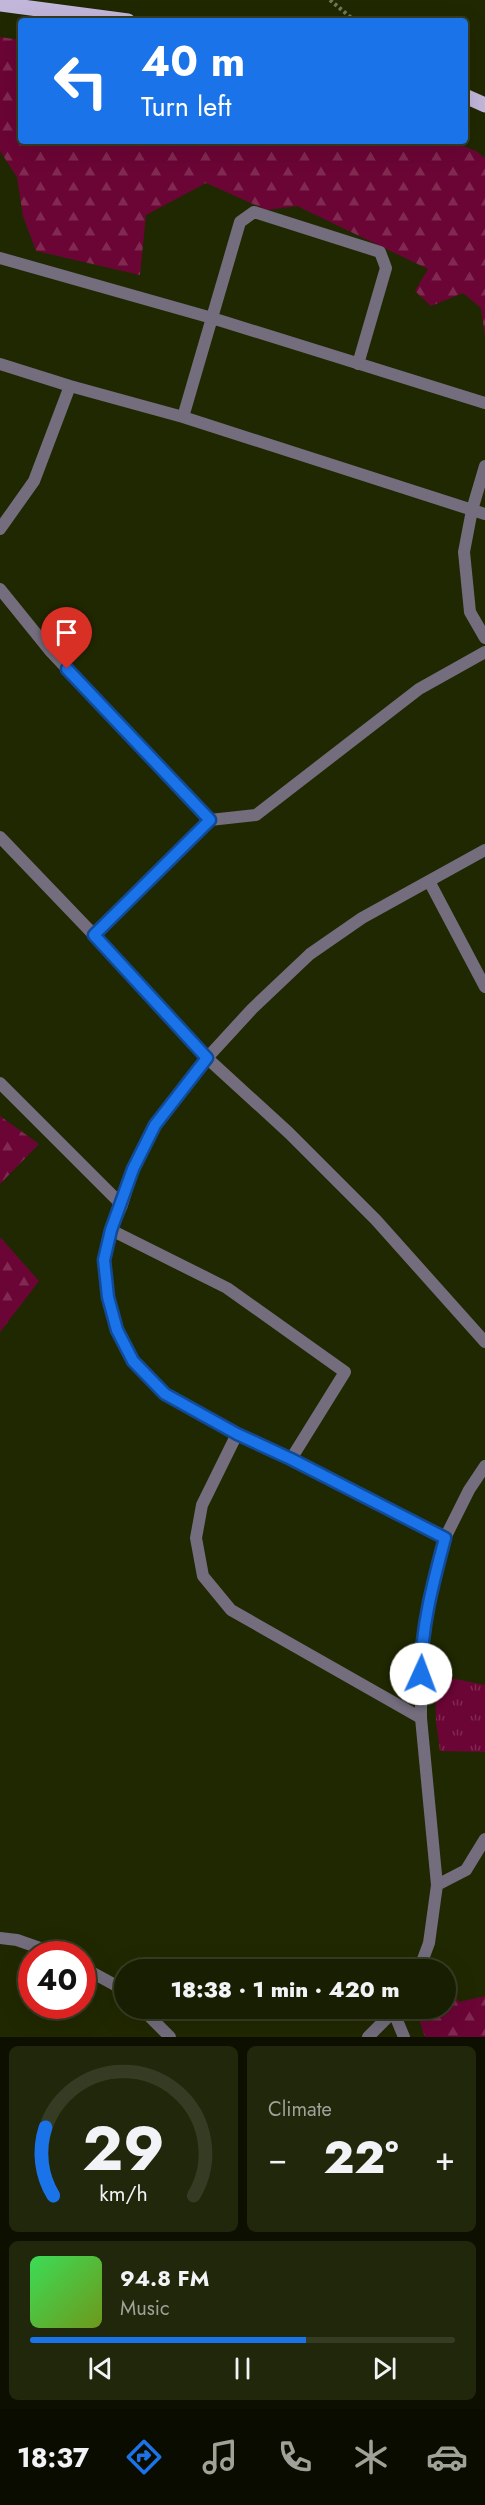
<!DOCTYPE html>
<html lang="en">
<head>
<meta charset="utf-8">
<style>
  body { margin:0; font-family:Jost,sans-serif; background:#21270b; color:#f1f3f6; height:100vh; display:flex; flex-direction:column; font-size:22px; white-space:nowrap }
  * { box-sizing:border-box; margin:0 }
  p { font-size:20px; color:#9fa299 }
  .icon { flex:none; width:33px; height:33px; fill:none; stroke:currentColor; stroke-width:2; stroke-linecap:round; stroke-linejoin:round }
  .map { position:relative; height:2037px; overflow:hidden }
  .sheet { display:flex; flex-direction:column; gap:9px; padding:9px; background:#0d1001; flex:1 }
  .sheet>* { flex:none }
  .guide { position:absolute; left:18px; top:18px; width:450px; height:126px; border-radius:6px; box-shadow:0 6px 24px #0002,0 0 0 2px #363c23; background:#1a73e8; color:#fff; overflow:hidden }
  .speed { position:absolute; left:18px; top:1941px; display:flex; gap:12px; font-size:30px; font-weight:700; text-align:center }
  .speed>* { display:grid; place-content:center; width:78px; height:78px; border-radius:50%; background:#181e01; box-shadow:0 6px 24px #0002,0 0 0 2px #363c23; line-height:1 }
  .speed .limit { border:9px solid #d22; background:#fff; color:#111 }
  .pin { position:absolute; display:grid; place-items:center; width:51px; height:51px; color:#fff; margin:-62px -26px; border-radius:50% 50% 50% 0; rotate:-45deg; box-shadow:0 0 6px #0007 }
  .pin .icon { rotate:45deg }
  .me { position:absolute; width:66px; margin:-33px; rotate:2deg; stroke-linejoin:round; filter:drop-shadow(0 0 4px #0008) }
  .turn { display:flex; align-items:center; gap:21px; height:126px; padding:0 24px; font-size:27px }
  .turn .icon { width:78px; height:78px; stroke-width:2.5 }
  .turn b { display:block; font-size:42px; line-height:51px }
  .big { font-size:45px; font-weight:800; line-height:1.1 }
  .sheet .tile { flex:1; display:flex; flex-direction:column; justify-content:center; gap:9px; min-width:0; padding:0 21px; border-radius:9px; background:#21270b }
  .sheet .dial { align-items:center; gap:0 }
  .dial svg { height:156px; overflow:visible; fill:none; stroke:#363c23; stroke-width:7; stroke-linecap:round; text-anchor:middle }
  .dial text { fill:#f1f3f6; stroke:none }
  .song { display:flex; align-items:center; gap:18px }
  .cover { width:72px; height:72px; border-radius:9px; background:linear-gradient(135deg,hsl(130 70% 55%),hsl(80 70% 35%)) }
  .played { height:6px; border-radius:3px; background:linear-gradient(90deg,#1a73e8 65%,#363c23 65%) }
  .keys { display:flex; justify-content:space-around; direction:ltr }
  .heat { display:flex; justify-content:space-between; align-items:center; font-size:33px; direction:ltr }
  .sheet .tiles { flex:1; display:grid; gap:9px; grid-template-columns:1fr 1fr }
  .tile:last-child { grid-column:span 2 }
  .trip { position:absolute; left:114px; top:1959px; width:342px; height:60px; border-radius:30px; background:#181e01; box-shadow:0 6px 24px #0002,0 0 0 2px #363c23; font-weight:800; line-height:60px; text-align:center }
  .menu { display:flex; height:96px; justify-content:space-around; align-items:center; background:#0a0c00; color:#9fa299 }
  .menu .icon { width:42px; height:42px }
  .menu .on { color:#1a73e8 }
  .menu b { font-size:27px; color:#f1f3f6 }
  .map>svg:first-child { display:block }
  .grass { fill:url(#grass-tufts) }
  .forest { fill:url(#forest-firs) }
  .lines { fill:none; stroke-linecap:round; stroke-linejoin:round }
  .path { stroke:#707858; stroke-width:4; stroke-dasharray:3 3; stroke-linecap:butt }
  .minor { stroke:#736d7e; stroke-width:12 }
  .tertiary { stroke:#736d7e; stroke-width:12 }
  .primary { stroke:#c2b6da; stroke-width:15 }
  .route-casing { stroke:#114b97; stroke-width:15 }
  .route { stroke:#1a73e8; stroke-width:10 }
</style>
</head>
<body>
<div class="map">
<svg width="485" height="2037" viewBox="0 0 485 2037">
  <defs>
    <pattern id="grass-tufts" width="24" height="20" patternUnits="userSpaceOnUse" patternTransform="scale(1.5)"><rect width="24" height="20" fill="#6b0535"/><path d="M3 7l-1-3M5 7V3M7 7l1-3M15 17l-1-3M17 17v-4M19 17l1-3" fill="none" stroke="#802951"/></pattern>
    <pattern id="forest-firs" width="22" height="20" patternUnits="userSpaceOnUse" patternTransform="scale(1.5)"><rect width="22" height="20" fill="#6b0535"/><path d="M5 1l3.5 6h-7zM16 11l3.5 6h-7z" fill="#802951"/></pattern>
  </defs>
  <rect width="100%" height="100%" fill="#202801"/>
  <path class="grass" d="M 435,1675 L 485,1685 L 485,1752 L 440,1751 L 436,1721 Z"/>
  <path class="forest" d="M 0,37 L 21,40 L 21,141 L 449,141 L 476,151 L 485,158 L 485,337 L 481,308 L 463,293 L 431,306 L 415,291 L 428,269 L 297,206 L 267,210 L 206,183 L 146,215 L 140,275 L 36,251 L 23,216 L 17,177 L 0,151 Z
    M 0,1116 L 39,1144 L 0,1184 Z
    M 0,1237 L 39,1281 L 0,1332 Z
    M 446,1979 L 459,2002 L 485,1996 L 485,2037 L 425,2037 L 418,2017 L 421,2009 L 446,2008 Z"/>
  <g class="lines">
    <path class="path" d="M 330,0 L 355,21"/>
    <path class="minor" d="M 0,258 L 212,318 L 485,403
      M 0,364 L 70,386 L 183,417 L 485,514
      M 183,417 L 240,222 L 254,212 L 380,252 L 386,268 L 358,364
      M 485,466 L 472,510 L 464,552 L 470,612 L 485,638
      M 0,529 L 34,481 L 70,386
      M 0,589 L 51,652 L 210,820
      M 0,837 L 94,935 L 207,1058 L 289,1133 L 376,1220 L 485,1342
      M 429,881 L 485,987
      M 94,935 L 210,820 L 256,815 L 419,689 L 485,652
      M 0,1083 L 122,1205
      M 111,1230 L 227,1288 L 345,1372 L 291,1459
      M 237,1434 L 202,1505 L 196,1538 L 203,1576 L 231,1610 L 421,1718
      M 445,1538 L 291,1459 L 237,1434 L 166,1394 L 133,1361 L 117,1330 L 108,1297 L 104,1259 L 111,1230 L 122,1205 L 133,1169 L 155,1125 L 207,1058 L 252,1009 L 310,954 L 362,918 L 485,850
      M 0,1938 L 17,1940 L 57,1954
      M 82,1967 L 115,1985 L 124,1994
      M 419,1970 L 429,1943 L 437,1885 L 466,1870 L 485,1839
      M 141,2008 L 170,2037
      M 394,2013 L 404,2037
      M 368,2037 L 397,2008"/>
    <path class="tertiary" d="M 437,1885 L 421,1718 L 421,1653 L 429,1600 L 445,1538 L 469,1490 L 485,1466"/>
    <path class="primary" d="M 0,4 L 128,21
      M 465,96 L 485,105"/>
  </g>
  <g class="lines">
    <defs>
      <path id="route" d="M 67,669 L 210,820 L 94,935 L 207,1058 L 155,1125 L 133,1169 L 111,1230 L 104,1260 L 108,1297 L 117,1330 L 133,1361 L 165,1394 L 237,1434 L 291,1459 L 445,1538 C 433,1583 421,1628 421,1674"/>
    </defs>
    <use href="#route" class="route-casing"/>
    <use href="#route" class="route"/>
  </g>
</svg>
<div class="speed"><div class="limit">40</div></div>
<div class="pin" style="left:67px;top:669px;background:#d93025"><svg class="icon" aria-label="arrive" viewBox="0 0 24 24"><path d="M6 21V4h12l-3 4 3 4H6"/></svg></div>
<svg class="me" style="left:421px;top:1674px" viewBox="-20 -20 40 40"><circle r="19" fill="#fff"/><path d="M0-13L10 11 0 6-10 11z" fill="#1a73e8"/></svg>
<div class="trip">18:38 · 1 min · 420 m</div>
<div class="guide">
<div class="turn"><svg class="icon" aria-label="left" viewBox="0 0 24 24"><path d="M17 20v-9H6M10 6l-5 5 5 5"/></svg><div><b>40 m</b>Turn left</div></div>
</div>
</div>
<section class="sheet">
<div class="tiles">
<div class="tile dial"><svg viewBox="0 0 100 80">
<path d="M14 69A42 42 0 1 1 86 69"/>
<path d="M14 69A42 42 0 0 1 10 34" stroke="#1a73e8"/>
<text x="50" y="56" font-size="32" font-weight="700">29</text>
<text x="50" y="72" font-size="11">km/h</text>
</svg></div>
<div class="tile"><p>Climate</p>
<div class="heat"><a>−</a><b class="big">22°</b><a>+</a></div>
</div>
<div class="tile">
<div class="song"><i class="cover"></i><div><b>94.8 FM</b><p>Music</p></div></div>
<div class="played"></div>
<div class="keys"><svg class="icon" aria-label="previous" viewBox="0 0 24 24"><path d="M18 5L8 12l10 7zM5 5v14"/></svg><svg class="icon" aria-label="pause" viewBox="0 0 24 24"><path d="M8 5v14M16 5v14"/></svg><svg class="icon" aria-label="next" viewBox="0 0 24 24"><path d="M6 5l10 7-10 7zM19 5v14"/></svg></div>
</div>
</div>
</section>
<nav class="menu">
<b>18:37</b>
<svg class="icon on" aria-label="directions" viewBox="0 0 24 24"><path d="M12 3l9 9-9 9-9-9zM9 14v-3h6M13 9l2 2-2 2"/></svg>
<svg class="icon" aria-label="music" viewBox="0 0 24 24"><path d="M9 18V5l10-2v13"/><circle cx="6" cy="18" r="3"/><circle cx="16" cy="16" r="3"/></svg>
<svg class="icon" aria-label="phone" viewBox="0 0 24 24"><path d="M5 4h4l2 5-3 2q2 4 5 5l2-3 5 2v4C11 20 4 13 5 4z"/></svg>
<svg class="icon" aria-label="climate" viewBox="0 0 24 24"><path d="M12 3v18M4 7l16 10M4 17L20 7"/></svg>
<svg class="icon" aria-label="car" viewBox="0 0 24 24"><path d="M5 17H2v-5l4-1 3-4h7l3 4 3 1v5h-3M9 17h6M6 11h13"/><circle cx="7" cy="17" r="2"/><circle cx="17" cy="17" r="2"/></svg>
</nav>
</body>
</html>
